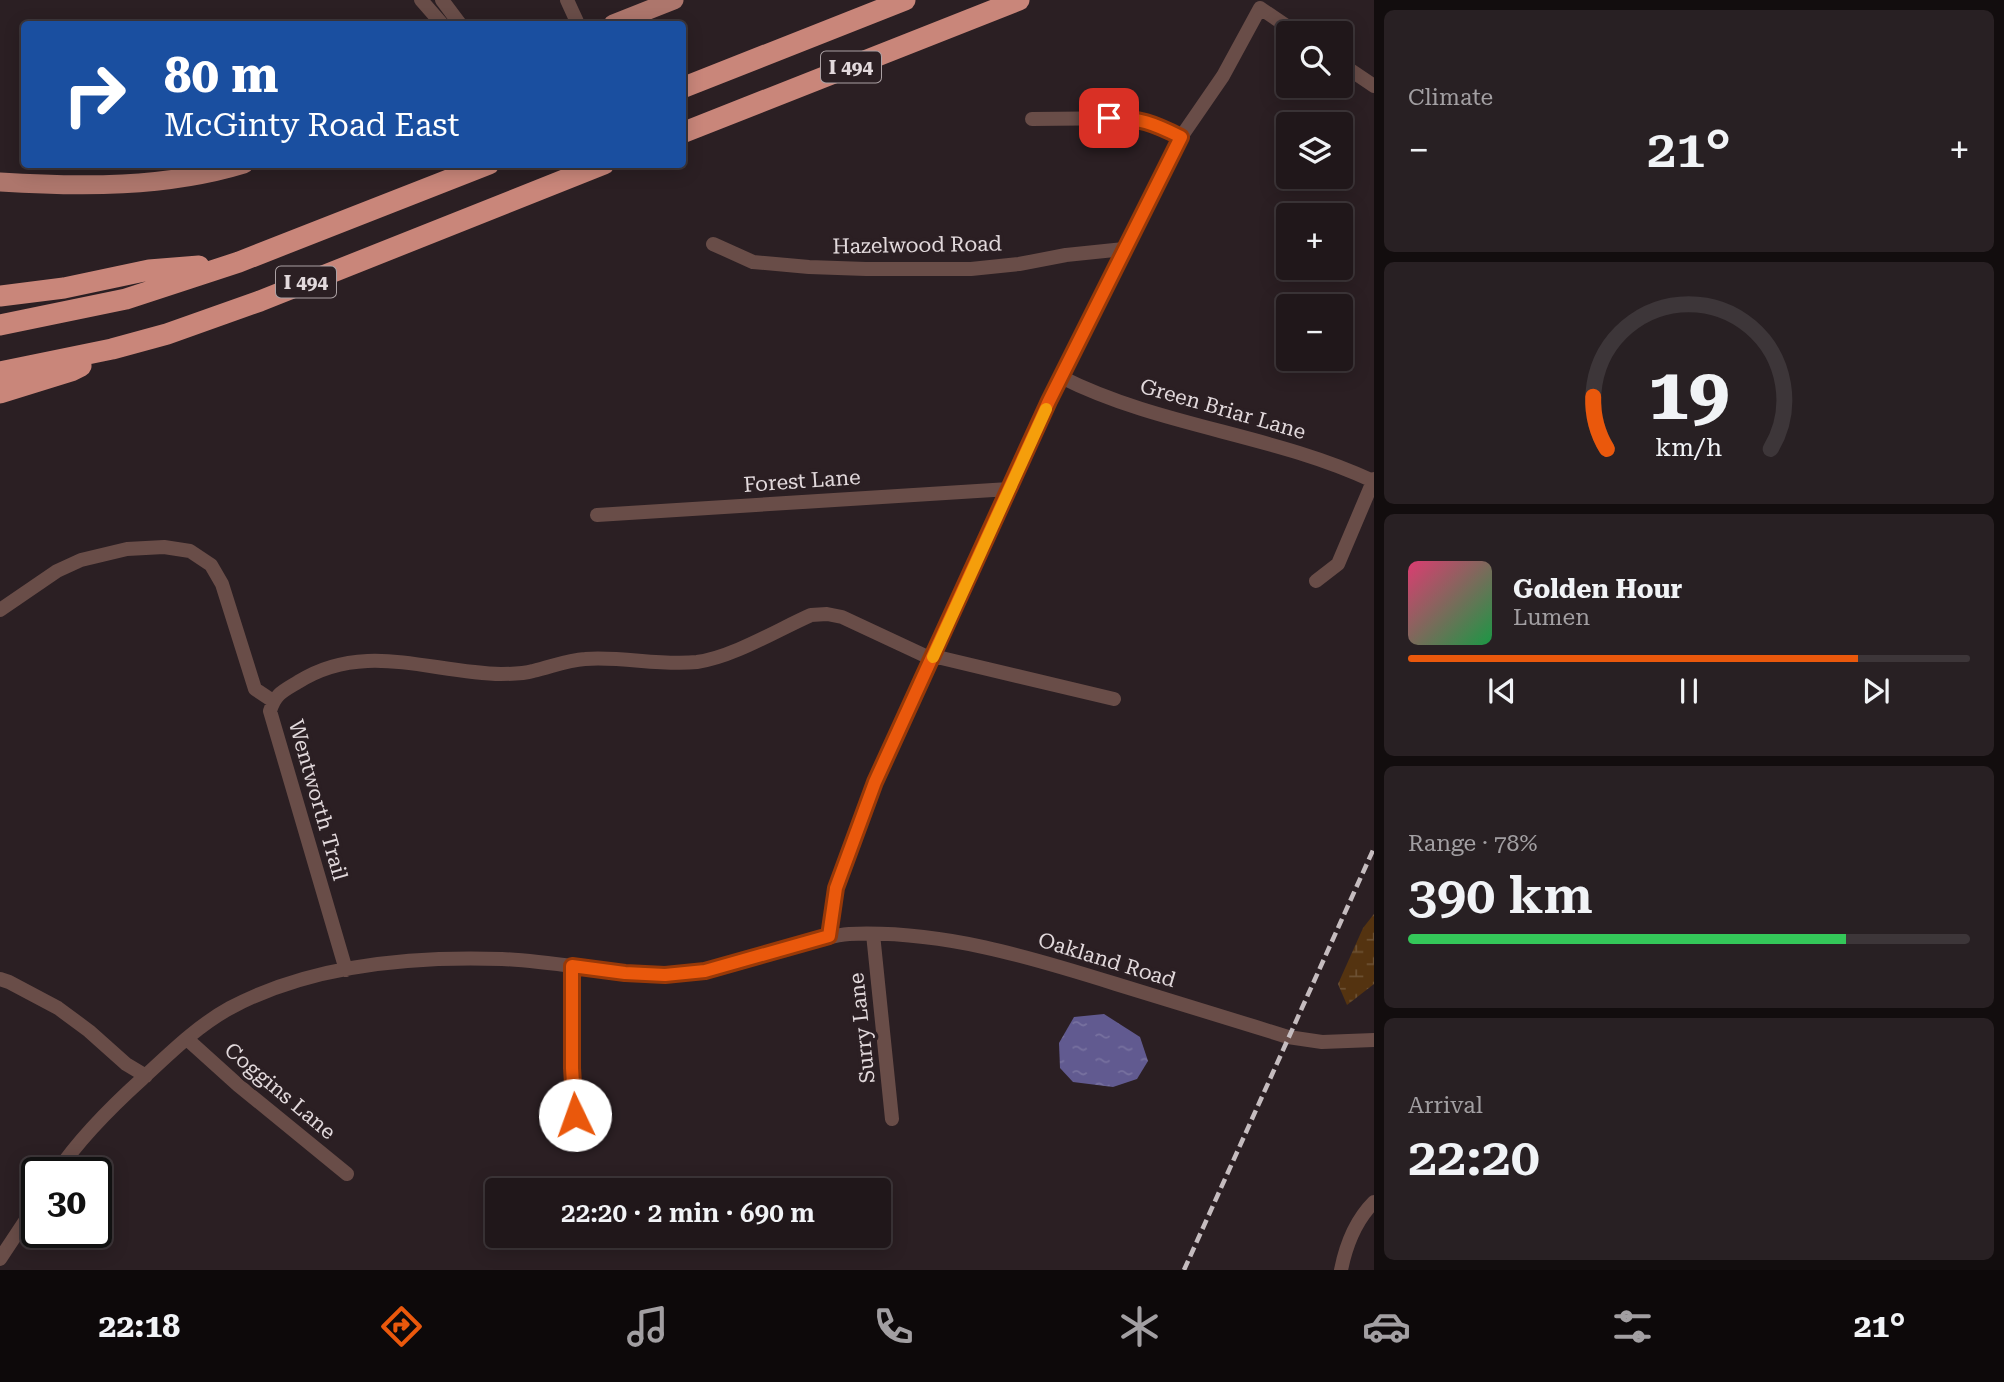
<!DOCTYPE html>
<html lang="en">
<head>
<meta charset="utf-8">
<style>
  body { margin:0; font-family:"Roboto Serif",serif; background:#282023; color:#f1f3f6; height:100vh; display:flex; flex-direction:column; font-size:26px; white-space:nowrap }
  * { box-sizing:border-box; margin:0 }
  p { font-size:23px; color:#a29fa2 }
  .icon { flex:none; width:38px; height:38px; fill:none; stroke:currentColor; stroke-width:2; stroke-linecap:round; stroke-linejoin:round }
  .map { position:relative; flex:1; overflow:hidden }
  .panel { display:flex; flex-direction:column; gap:10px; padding:10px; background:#120d0e; width:630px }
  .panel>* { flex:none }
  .hud { position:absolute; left:21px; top:21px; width:665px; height:147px; border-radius:7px; box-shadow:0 4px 18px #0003,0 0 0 2px #3d3639; background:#1a4fa0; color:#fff; overflow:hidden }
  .tools { position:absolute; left:1276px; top:21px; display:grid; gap:14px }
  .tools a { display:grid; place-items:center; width:77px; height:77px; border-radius:7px; background:#20171a; box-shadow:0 4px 18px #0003,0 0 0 2px #3d3639; font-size:35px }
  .speed { position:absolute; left:21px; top:1157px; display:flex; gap:14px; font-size:35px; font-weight:700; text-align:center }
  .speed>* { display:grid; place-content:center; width:91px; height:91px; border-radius:50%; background:#20171a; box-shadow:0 4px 18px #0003,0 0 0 2px #3d3639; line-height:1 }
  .speed .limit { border:4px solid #111; border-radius:10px; background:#fff; color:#111 }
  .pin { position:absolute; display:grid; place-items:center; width:60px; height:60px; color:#fff; margin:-30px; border-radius:14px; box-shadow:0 4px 10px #0006 }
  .me { position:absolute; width:77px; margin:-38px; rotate:357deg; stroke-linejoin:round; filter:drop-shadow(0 0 5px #0008) }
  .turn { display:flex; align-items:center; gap:24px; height:147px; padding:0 28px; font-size:32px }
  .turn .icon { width:91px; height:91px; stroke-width:2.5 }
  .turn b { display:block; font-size:49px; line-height:60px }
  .big { font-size:52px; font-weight:600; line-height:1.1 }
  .panel .widget { flex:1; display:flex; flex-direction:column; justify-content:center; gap:10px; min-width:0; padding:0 24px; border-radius:10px; background:#282023 }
  .panel .dial { align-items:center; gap:0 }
  .dial svg { height:182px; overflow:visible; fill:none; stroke:#3d3639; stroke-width:7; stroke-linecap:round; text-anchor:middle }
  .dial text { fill:#f1f3f6; stroke:none }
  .song { display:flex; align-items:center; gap:21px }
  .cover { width:84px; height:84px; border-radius:10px; background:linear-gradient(135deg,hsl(340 70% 55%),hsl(140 70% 35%)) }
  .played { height:7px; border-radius:4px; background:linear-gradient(90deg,#ea580c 80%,#3d3639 80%) }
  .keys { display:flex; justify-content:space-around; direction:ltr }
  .heat { display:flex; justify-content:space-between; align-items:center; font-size:38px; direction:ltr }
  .charge { height:10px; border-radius:5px; background:linear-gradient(90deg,#34c759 78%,#3d3639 0) }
  .trip { position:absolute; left:485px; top:1178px; width:406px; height:70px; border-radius:7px; background:#20171a; box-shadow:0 4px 18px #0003,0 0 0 2px #3d3639; font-weight:600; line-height:70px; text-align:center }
  .tabs { display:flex; height:112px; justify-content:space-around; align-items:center; background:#0d090a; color:#a29fa2 }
  .tabs .icon { width:49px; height:49px }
  .tabs .active { color:#ea580c }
  .tabs b { font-size:32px; color:#f1f3f6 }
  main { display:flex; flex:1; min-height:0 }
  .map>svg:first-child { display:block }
  .wetland { fill:url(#wetland-marsh) }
  .water { fill:url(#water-ripples) }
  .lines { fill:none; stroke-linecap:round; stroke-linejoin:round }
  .minor { stroke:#694d48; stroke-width:14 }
  .major { stroke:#ad766c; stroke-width:19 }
  .highway { stroke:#c9867a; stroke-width:21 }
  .rail { stroke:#c5bcbf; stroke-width:4.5; stroke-dasharray:10 5; stroke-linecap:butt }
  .route-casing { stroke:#983908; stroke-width:18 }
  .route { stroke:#ea580c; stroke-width:12 }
  .slow { stroke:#f59e0b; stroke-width:12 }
  .labels { text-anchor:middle; stroke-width:7; stroke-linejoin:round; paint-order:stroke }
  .shield { fill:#2b1f23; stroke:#aba1a4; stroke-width:2 }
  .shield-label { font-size:19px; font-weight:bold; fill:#e2d9dc }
  .street-label { font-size:21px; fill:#e2d9dc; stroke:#2b1f23 }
</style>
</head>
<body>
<main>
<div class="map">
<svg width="1374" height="1270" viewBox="0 0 1374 1270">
  <defs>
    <pattern id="wetland-marsh" width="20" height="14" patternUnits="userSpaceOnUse" patternTransform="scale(1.75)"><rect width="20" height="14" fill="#543310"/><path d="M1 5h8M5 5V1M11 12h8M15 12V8" fill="none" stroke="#6c5032"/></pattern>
    <pattern id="water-ripples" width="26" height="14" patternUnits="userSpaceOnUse" patternTransform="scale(1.75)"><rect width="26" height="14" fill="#615a90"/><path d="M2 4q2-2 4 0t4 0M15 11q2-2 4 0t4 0" fill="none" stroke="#77719f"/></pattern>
  </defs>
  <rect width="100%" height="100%" fill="#2b1f23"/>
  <path class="wetland" d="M 1374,914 L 1374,984 L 1347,1005 L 1338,984 L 1363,928 Z"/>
  <path class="water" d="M 1104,1014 L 1140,1037 L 1148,1061 L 1137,1079 L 1113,1087 L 1073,1082 L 1060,1068 L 1059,1043 L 1074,1017 Z"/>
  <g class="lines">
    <path class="minor" d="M 421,0 L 442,24
      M 442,0 L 460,24
      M 567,0 L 578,24
      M 1340,63 L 1374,86
      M 1032,119 L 1135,118 L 1152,123 L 1181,137
      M 713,244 L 753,262 L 809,267 L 866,269 L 971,269 L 1019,264 L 1066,255 L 1124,249
      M 1061,377 C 1160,427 1273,434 1373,481
      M 597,515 L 1009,489
      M 1316,581 L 1338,564 L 1374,479
      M 0,610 L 57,571 L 81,560 L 127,549 L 164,547 L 190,551 L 211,565 L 222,584 L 255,689 L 273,701
      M 933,656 L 1114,699
      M 873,934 L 892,1119
      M 829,936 L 836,888 L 875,782 L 1049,401 L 1181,137 L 1223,76 L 1260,8 L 1297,33
      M 572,966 L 572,1068 L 576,1138
      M 346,970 L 270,711 C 275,694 283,691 298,682 C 364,640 431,673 501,674 C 511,674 523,674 533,671 C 551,667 567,660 585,659 C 622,656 660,666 697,662 C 733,657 777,630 811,615 L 827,614 L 842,617 L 932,659
      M 0,979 L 9,982 L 58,1008 L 89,1031 L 126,1064 L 146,1076
      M 187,1039 L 238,1085 L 347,1174
      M 57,1172 C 80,1138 111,1107 142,1079 C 169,1054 197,1026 230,1008 C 310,965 413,956 502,959 C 556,961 608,974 661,975 C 704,976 745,961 785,949 C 806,943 827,936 849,934 C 941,930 1030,957 1116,984 C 1174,1002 1231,1019 1288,1037 L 1322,1042 L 1374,1040
      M 0,1259 L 37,1203
      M 1341,1270 C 1346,1245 1356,1220 1374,1202"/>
    <path class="major" d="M 613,24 L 674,0
      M 0,182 C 80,187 166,188 244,164"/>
    <path class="highway" d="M 682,88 L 905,0
      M 682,133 L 1019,0
      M 0,296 L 64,288 L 149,270 L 199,266
      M 0,325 L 126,299 L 239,262 L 489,164
      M 0,372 L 112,349 L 167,334 L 260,301 L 604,164
      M 0,393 L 71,371 L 81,366"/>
    <path class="rail" d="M 1184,1270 L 1374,848"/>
  </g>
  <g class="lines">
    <defs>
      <path id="route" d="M 575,1115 L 572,1068 L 572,966 L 625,973 L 665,975 L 705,971 L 829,936 L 836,888 L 875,782 L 1049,401 L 1181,137 C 1153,123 1140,118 1109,118"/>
    </defs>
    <use href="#route" class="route-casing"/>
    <use href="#route" class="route"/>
    <path class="slow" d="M 933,657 L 1046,409"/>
  </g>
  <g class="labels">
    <g class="shield">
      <rect x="821" y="51.5" width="60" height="31" rx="5"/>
      <rect x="276" y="266.5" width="60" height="31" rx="5"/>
    </g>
    <g class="shield-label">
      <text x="851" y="74">I 494</text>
      <text x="306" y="289">I 494</text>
    </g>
    <g class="street-label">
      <text transform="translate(917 245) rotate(-1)" y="7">Hazelwood Road</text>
      <text transform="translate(1223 409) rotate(16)" y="7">Green Briar Lane</text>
      <text transform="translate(802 481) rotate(-4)" y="7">Forest Lane</text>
      <text transform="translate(318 800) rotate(74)" y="7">Wentworth Trail</text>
      <text transform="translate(1107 960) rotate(17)" y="7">Oakland Road</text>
      <text transform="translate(862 1028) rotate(-96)" y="7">Surry Lane</text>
      <text transform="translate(280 1091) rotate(40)" y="7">Coggins Lane</text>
    </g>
  </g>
</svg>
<div class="tools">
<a><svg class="icon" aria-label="search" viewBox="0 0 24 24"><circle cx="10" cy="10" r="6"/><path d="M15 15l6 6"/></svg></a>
<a><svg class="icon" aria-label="layers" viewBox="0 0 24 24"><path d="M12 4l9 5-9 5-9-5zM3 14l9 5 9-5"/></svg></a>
<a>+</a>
<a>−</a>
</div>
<div class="speed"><div class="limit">30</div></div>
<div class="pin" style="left:1109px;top:118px;background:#d93025"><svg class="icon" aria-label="arrive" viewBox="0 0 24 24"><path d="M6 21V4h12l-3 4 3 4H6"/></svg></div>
<svg class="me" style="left:575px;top:1115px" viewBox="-20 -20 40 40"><circle r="19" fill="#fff"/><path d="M0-13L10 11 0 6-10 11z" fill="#ea580c"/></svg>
<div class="trip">22:20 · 2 min · 690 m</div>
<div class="hud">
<div class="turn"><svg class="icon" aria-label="right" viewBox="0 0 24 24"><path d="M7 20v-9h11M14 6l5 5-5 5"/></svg><div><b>80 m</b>McGinty Road East</div></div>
</div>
</div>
<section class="panel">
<div class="widget"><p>Climate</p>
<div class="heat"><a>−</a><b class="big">21°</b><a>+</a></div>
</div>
<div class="widget dial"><svg viewBox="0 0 100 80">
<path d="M14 69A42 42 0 1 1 86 69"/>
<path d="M14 69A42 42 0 0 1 8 46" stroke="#ea580c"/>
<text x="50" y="56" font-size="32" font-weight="700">19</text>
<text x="50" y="72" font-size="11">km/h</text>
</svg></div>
<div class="widget">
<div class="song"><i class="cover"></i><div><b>Golden Hour</b><p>Lumen</p></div></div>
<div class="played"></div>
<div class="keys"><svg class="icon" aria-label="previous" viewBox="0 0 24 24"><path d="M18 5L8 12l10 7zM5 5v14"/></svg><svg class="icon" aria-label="pause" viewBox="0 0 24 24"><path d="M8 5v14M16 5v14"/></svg><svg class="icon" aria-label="next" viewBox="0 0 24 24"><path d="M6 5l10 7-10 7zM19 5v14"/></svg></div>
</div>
<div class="widget"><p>Range · 78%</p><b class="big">390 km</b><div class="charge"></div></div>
<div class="widget"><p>Arrival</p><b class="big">22:20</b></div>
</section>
</main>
<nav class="tabs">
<b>22:18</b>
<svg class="icon active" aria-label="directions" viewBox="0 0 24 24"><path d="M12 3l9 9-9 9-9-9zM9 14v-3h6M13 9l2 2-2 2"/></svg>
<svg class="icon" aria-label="music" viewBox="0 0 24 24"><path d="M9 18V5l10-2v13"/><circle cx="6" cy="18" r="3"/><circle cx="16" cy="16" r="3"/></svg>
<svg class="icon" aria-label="phone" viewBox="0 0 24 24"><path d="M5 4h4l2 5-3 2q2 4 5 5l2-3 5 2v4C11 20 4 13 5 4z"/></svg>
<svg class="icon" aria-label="climate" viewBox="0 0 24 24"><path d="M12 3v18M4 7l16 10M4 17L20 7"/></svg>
<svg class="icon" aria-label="car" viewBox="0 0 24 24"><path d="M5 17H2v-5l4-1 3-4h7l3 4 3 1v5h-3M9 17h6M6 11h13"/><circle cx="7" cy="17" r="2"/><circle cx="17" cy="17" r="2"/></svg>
<svg class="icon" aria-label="filters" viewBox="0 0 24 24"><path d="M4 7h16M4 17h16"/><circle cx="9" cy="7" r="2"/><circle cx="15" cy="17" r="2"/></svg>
<b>21°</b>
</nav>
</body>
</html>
